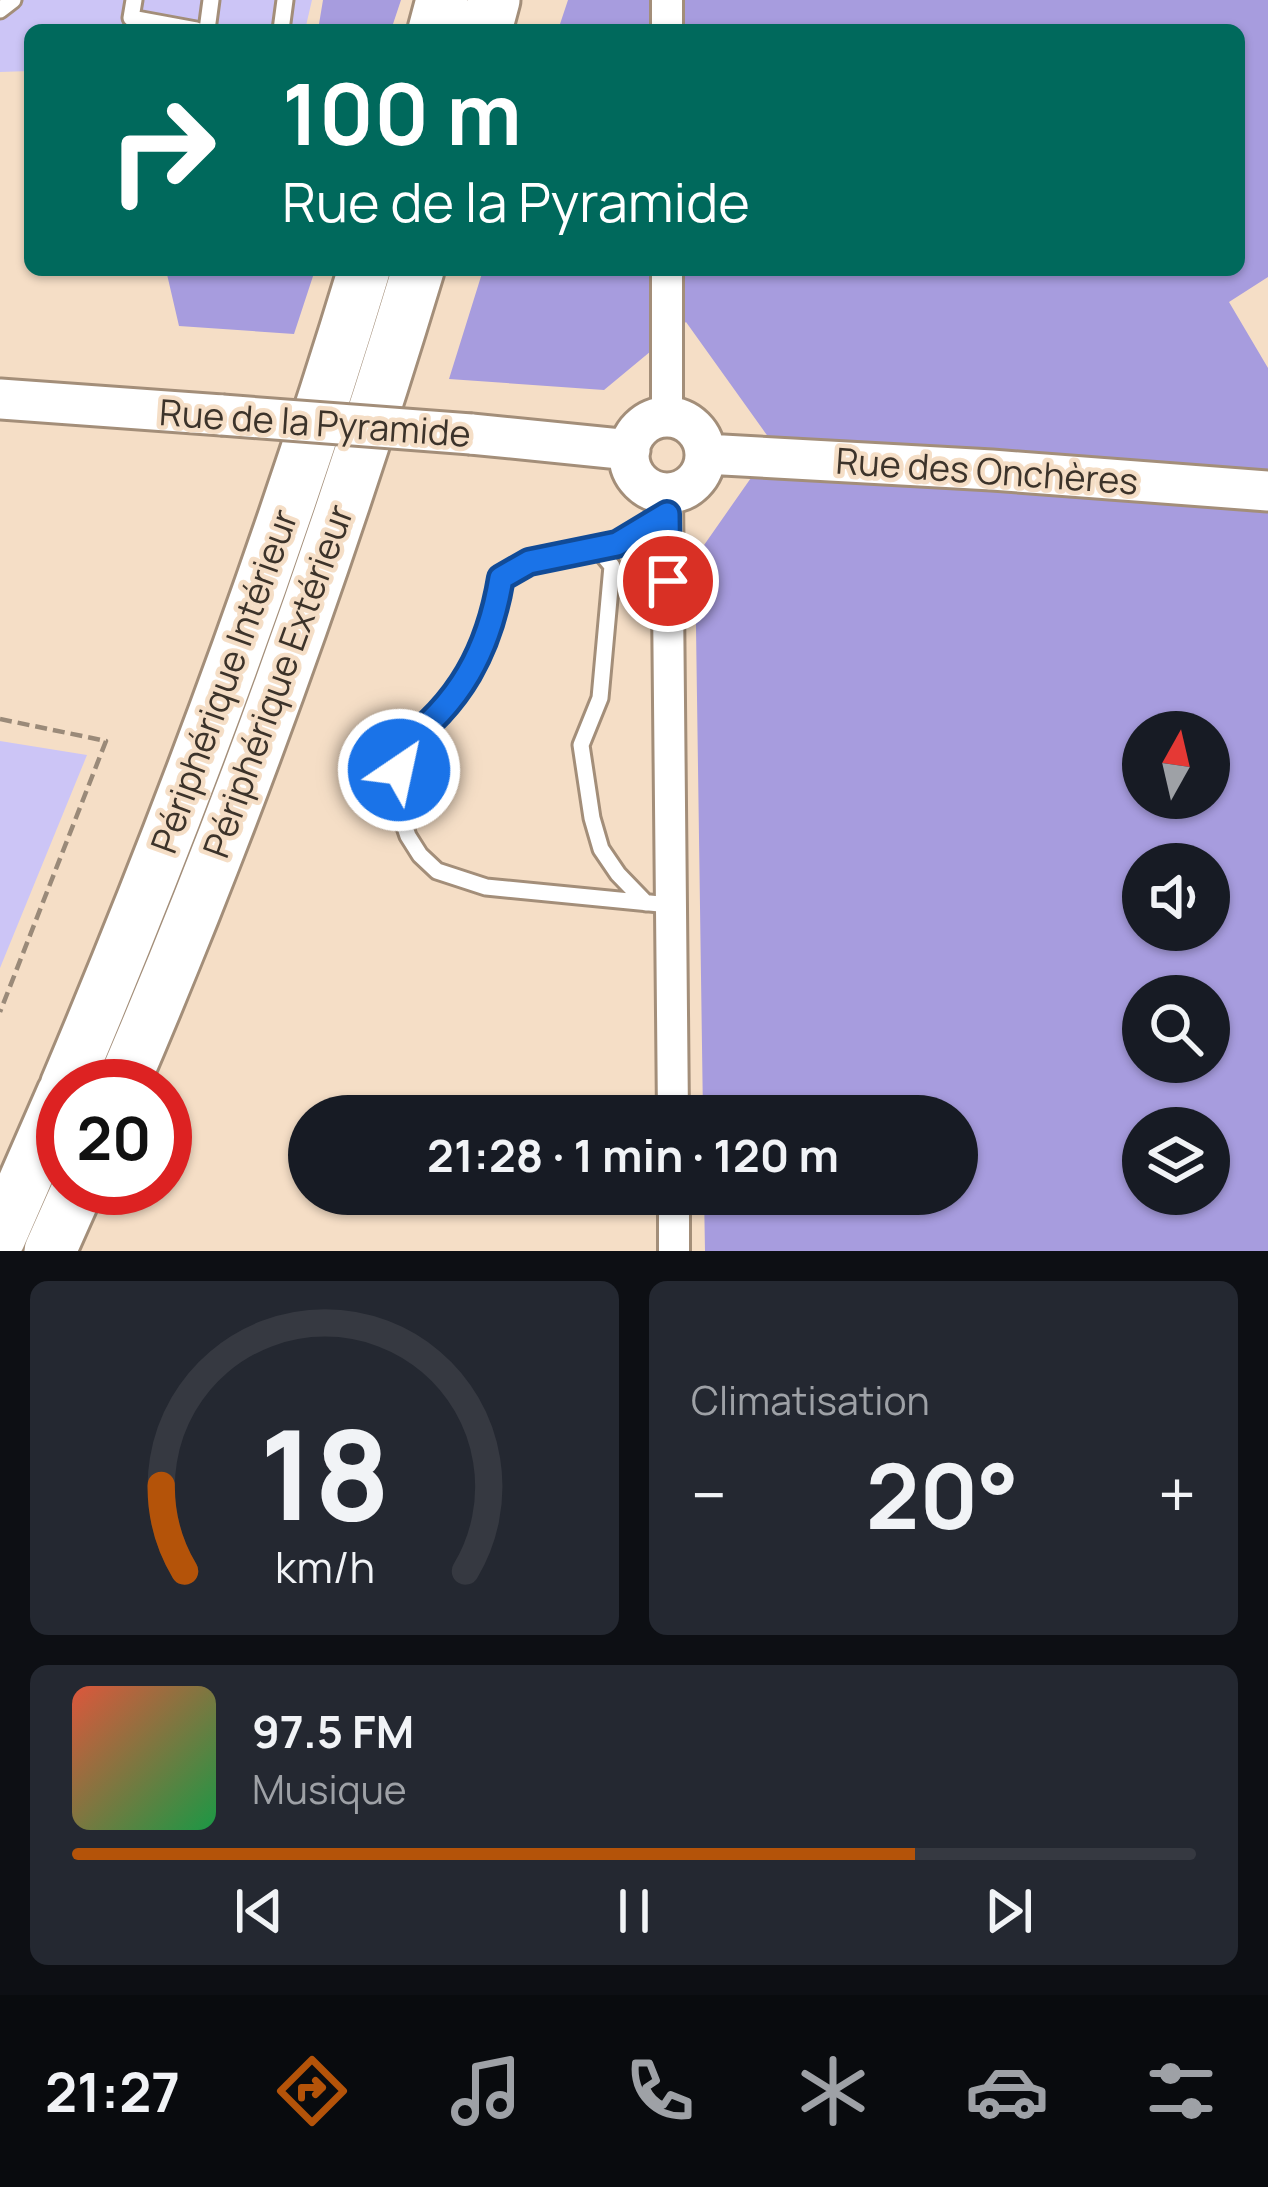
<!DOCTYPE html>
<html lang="fr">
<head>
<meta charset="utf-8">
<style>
  body { margin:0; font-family:Manrope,sans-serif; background:#242831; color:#f1f3f6; height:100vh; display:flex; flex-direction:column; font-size:45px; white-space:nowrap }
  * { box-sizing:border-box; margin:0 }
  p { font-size:39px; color:#9ea1a6 }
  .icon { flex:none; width:66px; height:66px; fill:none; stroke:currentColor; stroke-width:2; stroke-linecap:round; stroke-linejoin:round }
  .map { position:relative; height:1251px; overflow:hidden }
  .side { display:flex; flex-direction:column; gap:30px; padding:30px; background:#0d0f14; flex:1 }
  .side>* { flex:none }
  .banner { position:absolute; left:24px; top:24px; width:1221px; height:252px; border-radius:18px; box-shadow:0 3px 9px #0004; background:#00695c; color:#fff; overflow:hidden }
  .needle { width:78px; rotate:8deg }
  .fabs { position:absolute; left:1122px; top:711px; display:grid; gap:24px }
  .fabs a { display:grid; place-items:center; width:108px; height:108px; border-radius:50%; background:#171b24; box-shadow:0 3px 9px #0004; font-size:60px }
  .speed { position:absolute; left:36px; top:1059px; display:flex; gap:24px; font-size:60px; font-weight:700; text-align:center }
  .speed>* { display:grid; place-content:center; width:156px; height:156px; border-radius:50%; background:#171b24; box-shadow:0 3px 9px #0004; line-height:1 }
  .speed .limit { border:18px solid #d22; background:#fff; color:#111 }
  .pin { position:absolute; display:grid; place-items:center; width:102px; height:102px; color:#fff; margin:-51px; border:6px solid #fff; border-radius:50%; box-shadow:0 3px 12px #0007 }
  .me { position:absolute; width:132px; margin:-66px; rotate:34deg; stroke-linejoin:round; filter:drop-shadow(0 0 9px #0008) }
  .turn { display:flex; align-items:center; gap:42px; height:252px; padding:0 60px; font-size:54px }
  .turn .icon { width:156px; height:156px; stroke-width:2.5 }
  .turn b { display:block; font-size:84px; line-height:102px }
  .big { font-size:90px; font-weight:700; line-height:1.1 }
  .side .widget { flex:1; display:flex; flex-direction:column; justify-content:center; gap:18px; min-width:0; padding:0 42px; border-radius:18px; background:#242831 }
  .side .dial { align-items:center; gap:0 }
  .dial svg { height:312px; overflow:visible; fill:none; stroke:#363941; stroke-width:7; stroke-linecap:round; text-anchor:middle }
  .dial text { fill:#f1f3f6; stroke:none }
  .song { display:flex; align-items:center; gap:36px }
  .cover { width:144px; height:144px; border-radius:18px; background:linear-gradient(135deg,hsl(10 70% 55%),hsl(140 70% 35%)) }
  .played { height:12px; border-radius:6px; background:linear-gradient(90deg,#b45309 75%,#363941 75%) }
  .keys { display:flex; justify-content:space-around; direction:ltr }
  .heat { display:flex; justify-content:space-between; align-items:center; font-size:66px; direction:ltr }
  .side .tiles { flex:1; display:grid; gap:30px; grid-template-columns:1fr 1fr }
  .widget:last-child { grid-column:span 2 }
  .trip { position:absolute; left:288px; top:1095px; width:690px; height:120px; border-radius:60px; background:#171b24; box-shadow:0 3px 9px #0004; font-weight:700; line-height:120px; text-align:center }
  .dock { display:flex; height:192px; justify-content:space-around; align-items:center; background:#090b0e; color:#9ea1a6 }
  .dock .icon { width:84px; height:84px }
  .dock .on { color:#b45309 }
  .dock b { font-size:54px; color:#f1f3f6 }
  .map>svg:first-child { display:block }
  .green { fill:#ccc5f6 }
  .forest { fill:#a79cde; fill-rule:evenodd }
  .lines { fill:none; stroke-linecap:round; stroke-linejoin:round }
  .lane-casing { stroke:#a38e79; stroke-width:21 }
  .street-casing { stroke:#a38e79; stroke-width:36 }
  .secondary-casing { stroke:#a38e79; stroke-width:45 }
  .highway-casing { stroke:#a38e79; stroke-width:57 }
  .path { stroke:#9a8a79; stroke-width:4.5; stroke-dasharray:12 6; stroke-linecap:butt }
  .lane { stroke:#fff; stroke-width:15 }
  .street { stroke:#fff; stroke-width:30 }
  .secondary { stroke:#fff; stroke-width:39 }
  .highway { stroke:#fff; stroke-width:51 }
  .secondary-bridge-casing { stroke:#a38e79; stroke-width:45; stroke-linecap:butt }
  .secondary-bridge { stroke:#fff; stroke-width:39 }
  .route-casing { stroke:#114b97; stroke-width:30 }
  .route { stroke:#1a73e8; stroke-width:21 }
  .labels { text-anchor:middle; stroke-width:9; stroke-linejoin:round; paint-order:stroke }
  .street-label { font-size:36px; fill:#3c332a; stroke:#f5dec6 }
</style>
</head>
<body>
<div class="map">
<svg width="1268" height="1251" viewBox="0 0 1268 1251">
  <rect width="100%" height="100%" fill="#f5dec6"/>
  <path class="green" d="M 0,0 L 312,0 L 305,30 L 30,30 L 30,71 L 0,72 Z
    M 0,741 L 87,755 L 0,968 Z"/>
  <path class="forest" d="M 323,0 L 401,0 L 391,30 L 318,30 Z
    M 568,0 L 1268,0 L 1268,277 L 1229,302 L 1268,368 L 1268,1251 L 705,1251 L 704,1194 L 957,1194 L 957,1116 L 703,1116 L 695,558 L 774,445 L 686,322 L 604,390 L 449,379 L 483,270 L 1239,270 L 1239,30 L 558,30 ZM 1143,732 L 1209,732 L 1209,798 L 1143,798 ZM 1143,864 L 1209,864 L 1209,930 L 1143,930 ZM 1143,996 L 1209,996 L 1209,1062 L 1143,1062 ZM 1143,1128 L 1209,1128 L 1209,1194 L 1143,1194 Z
    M 166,270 L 315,270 L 294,334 L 179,326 Z"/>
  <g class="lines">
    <defs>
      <path id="lane" d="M 134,0 L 131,18 L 196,30
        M 0,10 L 13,0
        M 207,30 L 211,0
        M 281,30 L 285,0
        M 667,514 L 617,544 L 529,562 L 501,578 C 490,649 459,705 400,747 L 400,813 L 408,836 L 420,855 L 437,871 L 486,887 L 670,905
        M 597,548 L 612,566 L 600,698 L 581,745 L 592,818 L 601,849 L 618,874 L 646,903"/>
      <path id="street" d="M 667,30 L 667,0
        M 667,270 L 667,417
        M 667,493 L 673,1116
        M 674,1194 L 674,1251"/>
      <path id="secondary" d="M 0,399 L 222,415
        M629 455a38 38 0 1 1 76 0a38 38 0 1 1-76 0Z
        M 471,434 L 630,450
        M 705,454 L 992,470 L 1268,491"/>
      <path id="highway" d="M 434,30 L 442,0
        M 486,30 L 494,0
        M 66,1086 C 179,819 280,547 364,270
        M 122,1086 C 236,821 334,547 418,270
        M 0,1237 L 63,1093
        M 50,1251 L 78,1188"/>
    </defs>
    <use href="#lane" class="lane-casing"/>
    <use href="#street" class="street-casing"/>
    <use href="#secondary" class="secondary-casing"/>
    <use href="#highway" class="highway-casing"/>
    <path class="path" d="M 0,719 L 106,741 L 0,1012"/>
    <use href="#lane" class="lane"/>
    <use href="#street" class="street"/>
    <use href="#secondary" class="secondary"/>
    <use href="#highway" class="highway"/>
    <defs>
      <path id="secondary-bridge" d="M 222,415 L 471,434"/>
    </defs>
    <use href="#secondary-bridge" class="secondary-bridge-casing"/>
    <use href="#secondary-bridge" class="secondary-bridge"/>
  </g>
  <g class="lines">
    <defs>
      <path id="route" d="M 399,770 L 400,747 C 460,704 489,650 501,578 L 529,562 L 617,544 L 667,514 L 668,581"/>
    </defs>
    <use href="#route" class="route-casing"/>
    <use href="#route" class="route"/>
  </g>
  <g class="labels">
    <g class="street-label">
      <text transform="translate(315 423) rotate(4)" y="13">Rue de la Pyramide</text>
      <text transform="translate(987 471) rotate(4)" y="13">Rue des Onchères</text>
      <text transform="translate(224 681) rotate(-70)" y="13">Périphérique Intérieur</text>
      <text transform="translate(278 681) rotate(-70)" y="13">Périphérique Extérieur</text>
    </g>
  </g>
</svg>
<div class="fabs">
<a><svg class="needle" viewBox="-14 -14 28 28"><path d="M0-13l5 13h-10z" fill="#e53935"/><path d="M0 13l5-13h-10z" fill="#9ea1a6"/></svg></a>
<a><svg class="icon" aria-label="sound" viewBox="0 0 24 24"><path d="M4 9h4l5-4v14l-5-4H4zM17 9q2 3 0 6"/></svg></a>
<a><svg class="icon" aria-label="search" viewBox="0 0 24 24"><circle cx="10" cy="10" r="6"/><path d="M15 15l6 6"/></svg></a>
<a><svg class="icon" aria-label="layers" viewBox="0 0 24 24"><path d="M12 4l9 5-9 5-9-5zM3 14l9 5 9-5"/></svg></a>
</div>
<div class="speed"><div class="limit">20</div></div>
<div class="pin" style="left:668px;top:581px;background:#d93025"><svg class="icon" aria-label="arrive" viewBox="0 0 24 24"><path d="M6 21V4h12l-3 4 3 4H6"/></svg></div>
<svg class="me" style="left:399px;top:770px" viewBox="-20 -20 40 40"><circle r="17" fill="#1a73e8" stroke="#fff" stroke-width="3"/><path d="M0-11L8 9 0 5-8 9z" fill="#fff"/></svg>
<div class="trip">21:28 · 1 min · 120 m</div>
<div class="banner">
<div class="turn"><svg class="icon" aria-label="right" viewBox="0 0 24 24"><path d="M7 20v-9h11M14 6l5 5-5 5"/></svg><div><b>100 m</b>Rue de la Pyramide</div></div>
</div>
</div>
<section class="side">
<div class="tiles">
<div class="widget dial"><svg viewBox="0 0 100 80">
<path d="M14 69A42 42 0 1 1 86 69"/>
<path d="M14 69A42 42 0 0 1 8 47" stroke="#b45309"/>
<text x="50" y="56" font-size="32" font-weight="700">18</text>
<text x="50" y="72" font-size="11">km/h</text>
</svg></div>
<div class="widget"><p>Climatisation</p>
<div class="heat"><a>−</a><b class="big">20°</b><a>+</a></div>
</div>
<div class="widget">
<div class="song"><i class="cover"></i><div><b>97.5 FM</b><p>Musique</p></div></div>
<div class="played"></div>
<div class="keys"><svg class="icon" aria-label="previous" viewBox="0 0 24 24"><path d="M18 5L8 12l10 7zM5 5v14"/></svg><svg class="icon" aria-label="pause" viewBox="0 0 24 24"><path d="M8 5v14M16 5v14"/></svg><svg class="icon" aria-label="next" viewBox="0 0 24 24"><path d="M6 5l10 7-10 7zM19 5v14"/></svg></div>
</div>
</div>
</section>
<nav class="dock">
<b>21:27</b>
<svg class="icon on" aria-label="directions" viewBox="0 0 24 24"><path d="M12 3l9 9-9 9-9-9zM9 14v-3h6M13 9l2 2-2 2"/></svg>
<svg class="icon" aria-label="music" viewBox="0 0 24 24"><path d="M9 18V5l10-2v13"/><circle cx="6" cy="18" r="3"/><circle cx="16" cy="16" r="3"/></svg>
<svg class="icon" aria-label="phone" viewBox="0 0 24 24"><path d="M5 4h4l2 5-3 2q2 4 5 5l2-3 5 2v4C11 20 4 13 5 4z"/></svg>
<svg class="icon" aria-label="climate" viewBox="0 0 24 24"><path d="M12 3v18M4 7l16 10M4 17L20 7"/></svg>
<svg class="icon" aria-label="car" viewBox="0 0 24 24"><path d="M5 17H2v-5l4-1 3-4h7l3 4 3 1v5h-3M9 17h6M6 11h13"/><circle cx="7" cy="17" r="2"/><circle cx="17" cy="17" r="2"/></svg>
<svg class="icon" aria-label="filters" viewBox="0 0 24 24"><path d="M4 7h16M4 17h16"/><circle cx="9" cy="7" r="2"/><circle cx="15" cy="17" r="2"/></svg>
</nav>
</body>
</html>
